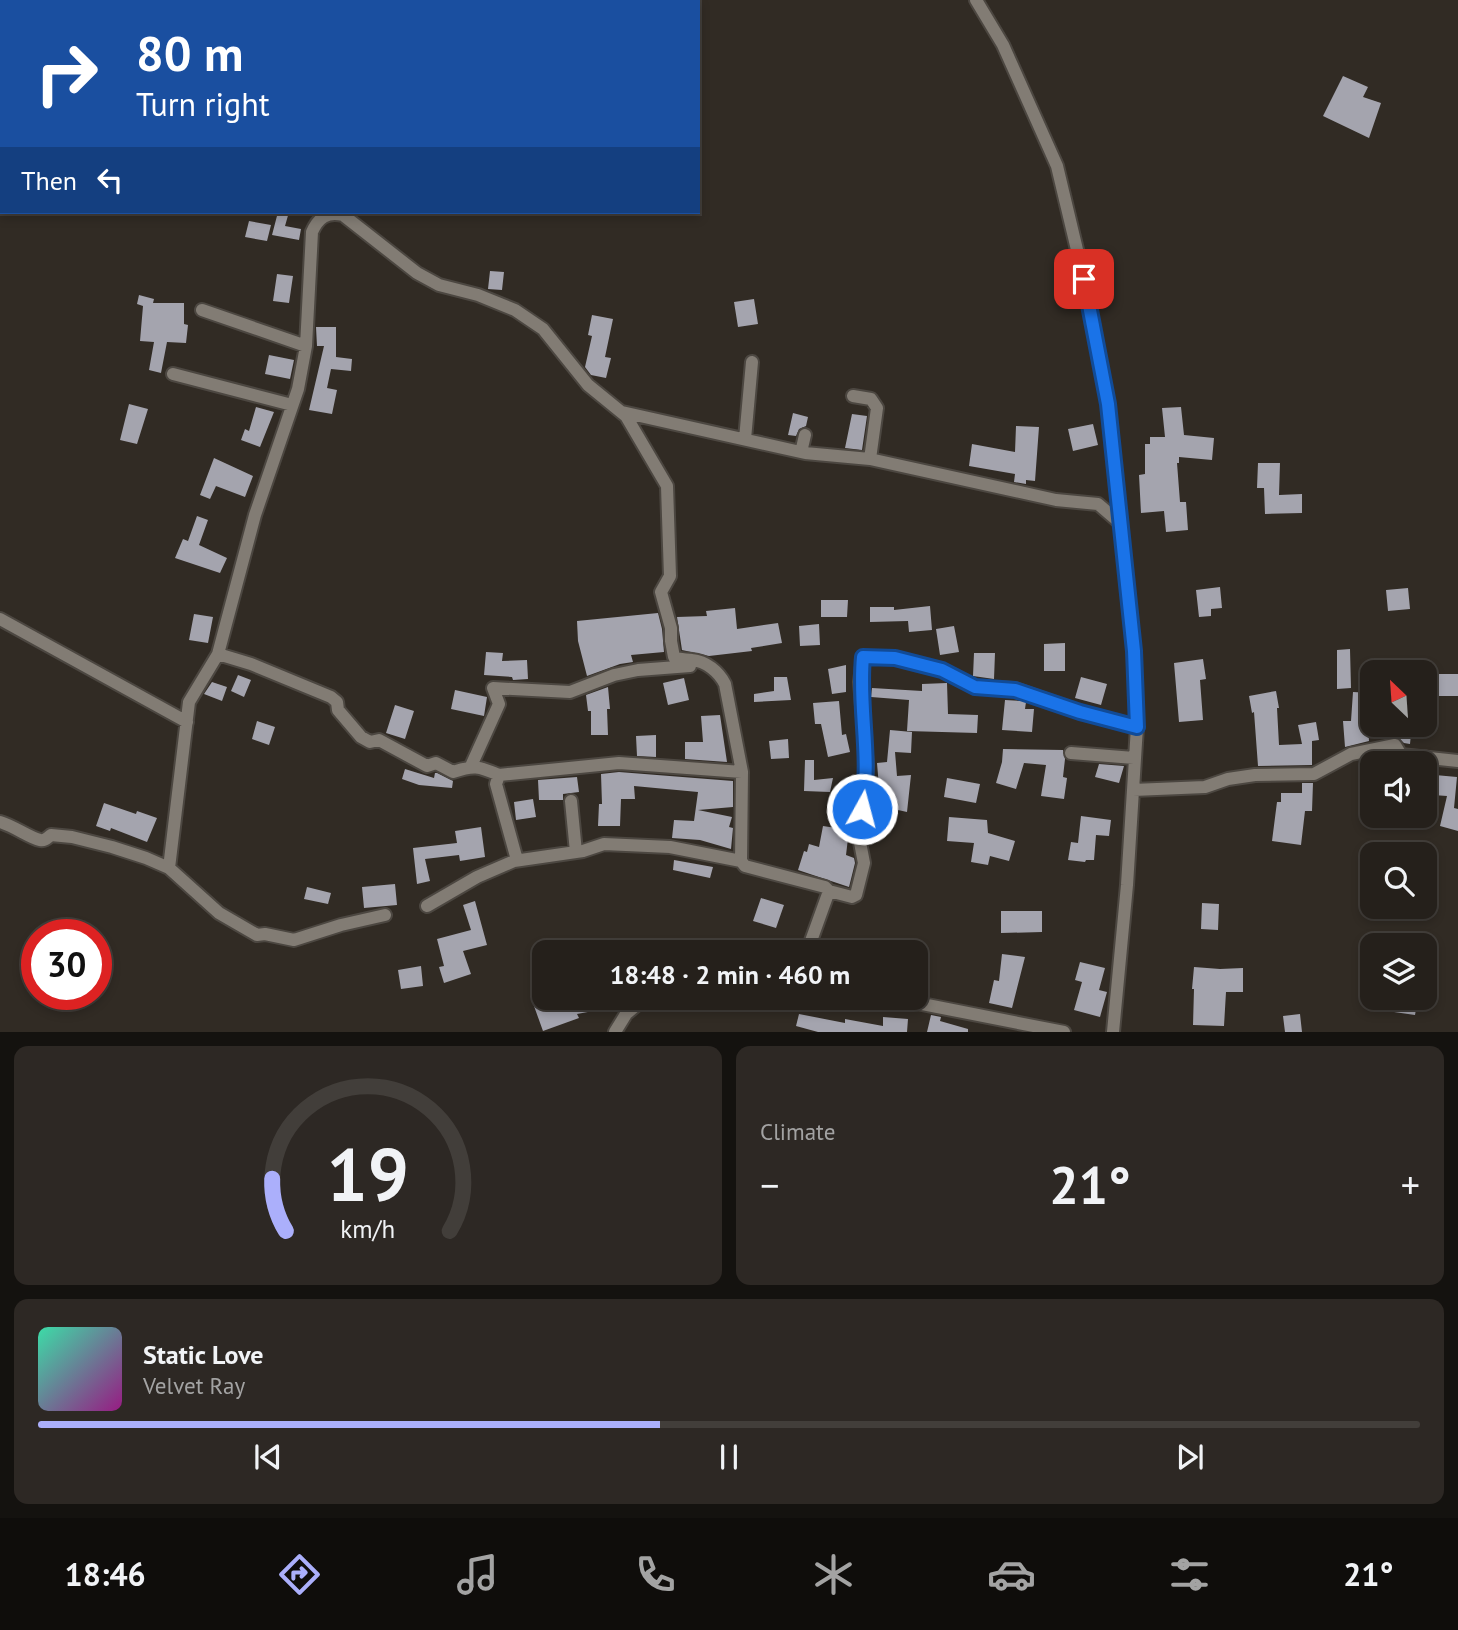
<!DOCTYPE html>
<html lang="en">
<head>
<meta charset="utf-8">
<style>
  body { margin:0; font-family:"PT Sans",sans-serif; background:#2d2824; color:#f1f3f6; height:100vh; display:flex; flex-direction:column; font-size:26px; white-space:nowrap }
  * { box-sizing:border-box; margin:0 }
  p { font-size:23px; color:#a3a3a3 }
  .icon { flex:none; width:38px; height:38px; fill:none; stroke:currentColor; stroke-width:2; stroke-linecap:round; stroke-linejoin:round }
  .map { position:relative; height:1032px; overflow:hidden }
  .details { display:flex; flex-direction:column; gap:14px; padding:14px; background:#14120f; flex:1 }
  .details>* { flex:none }
  .top-card { position:absolute; left:0px; top:0px; width:700px; height:214px; box-shadow:0 4px 10px #0003,0 0 0 2px #423e3a; background:#1a4fa0; color:#fff; overflow:hidden }
  .needle { width:46px; rotate:335deg }
  .fabs { position:absolute; left:1360px; top:660px; display:grid; gap:14px }
  .fabs a { display:grid; place-items:center; width:77px; height:77px; border-radius:14px; background:#25201b; box-shadow:0 4px 10px #0003,0 0 0 2px #423e3a; font-size:35px }
  .speed { position:absolute; left:21px; top:919px; display:flex; gap:14px; font-size:35px; font-weight:700; text-align:center }
  .speed>* { display:grid; place-content:center; width:91px; height:91px; border-radius:50%; background:#25201b; box-shadow:0 4px 10px #0003,0 0 0 2px #423e3a; line-height:1 }
  .speed .limit { border:10px solid #d22; background:#fff; color:#111 }
  .pin { position:absolute; display:grid; place-items:center; width:60px; height:60px; color:#fff; margin:-30px; border-radius:14px; box-shadow:0 4px 10px #0006 }
  .me { position:absolute; width:77px; margin:-38px; rotate:7deg; stroke-linejoin:round; filter:drop-shadow(0 0 5px #0008) }
  .turn { display:flex; align-items:center; gap:24px; height:147px; padding:0 21px; font-size:32px }
  .turn .icon { width:91px; height:91px; stroke-width:2.5 }
  .turn b { display:block; font-size:49px; line-height:60px }
  .then { display:flex; align-items:center; height:66px; padding:0 21px; background:#0003; gap:14px; font-size:26px }
  .big { font-size:52px; font-weight:700; line-height:1.1 }
  .details .widget { flex:1; display:flex; flex-direction:column; justify-content:center; gap:10px; min-width:0; padding:0 24px; border-radius:14px; background:#2d2824 }
  .details .dial { align-items:center; gap:0 }
  .dial svg { height:182px; overflow:visible; fill:none; stroke:#423e3a; stroke-width:7; stroke-linecap:round; text-anchor:middle }
  .dial text { fill:#f1f3f6; stroke:none }
  .song { display:flex; align-items:center; gap:21px }
  .cover { width:84px; height:84px; border-radius:10px; background:linear-gradient(135deg,hsl(160 70% 55%),hsl(310 70% 35%)) }
  .played { height:7px; border-radius:4px; background:linear-gradient(90deg,#abaffb 45%,#423e3a 45%) }
  .keys { display:flex; justify-content:space-around; direction:ltr }
  .heat { display:flex; justify-content:space-between; align-items:center; font-size:38px; direction:ltr }
  .details .tiles { flex:1; display:grid; gap:14px; grid-template-columns:1fr 1fr }
  .widget:last-child { grid-column:span 2 }
  .trip { position:absolute; left:532px; top:940px; width:396px; height:70px; border-radius:14px; background:#25201b; box-shadow:0 4px 10px #0003,0 0 0 2px #423e3a; font-weight:700; line-height:70px; text-align:center }
  .tabs { display:flex; height:112px; justify-content:space-around; align-items:center; background:#0f0d0b; color:#a3a3a3 }
  .tabs .icon { width:49px; height:49px }
  .tabs .on { color:#abaffb }
  .tabs b { font-size:32px; color:#f1f3f6 }
  .map>svg:first-child { display:block }
  .building { fill:#a4a4ae }
  .lines { fill:none; stroke-linecap:round; stroke-linejoin:round }
  .minor-casing { stroke:#4c4741; stroke-width:16 }
  .minor { stroke:#827c74; stroke-width:12 }
  .route-casing { stroke:#114b97; stroke-width:18 }
  .route { stroke:#1a73e8; stroke-width:12 }
</style>
</head>
<body>
<div class="map">
<svg width="1458" height="1032" viewBox="0 0 1458 1032">
  <rect width="100%" height="100%" fill="#312b24"/>
  <path class="building" d="M 1343,76 L 1368,87 L 1363,97 L 1381,103 L 1369,138 L 1323,116 Z
    M 278,212 L 289,212 L 285,226 L 301,229 L 299,240 L 272,235 Z
    M 249,221 L 271,225 L 267,241 L 245,237 Z
    M 490,271 L 504,272 L 502,290 L 488,289 Z
    M 277,274 L 293,276 L 289,303 L 273,301 Z
    M 139,295 L 154,299 L 153,303 L 184,303 L 184,324 L 188,325 L 186,343 L 167,342 L 161,373 L 149,370 L 154,342 L 140,341 L 143,306 L 137,304 Z
    M 754,299 L 758,324 L 738,327 L 734,302 Z
    M 592,315 L 613,319 L 605,357 L 611,358 L 606,378 L 591,375 L 585,367 L 592,336 L 588,335 Z
    M 316,327 L 336,327 L 336,357 L 352,359 L 351,371 L 331,369 L 327,388 L 337,390 L 332,414 L 309,410 L 324,346 L 317,346 Z
    M 269,355 L 294,360 L 290,379 L 265,374 Z
    M 129,404 L 148,409 L 137,444 L 120,440 Z
    M 256,407 L 274,412 L 260,447 L 241,440 L 245,429 L 249,431 Z
    M 1181,407 L 1184,435 L 1214,438 L 1212,460 L 1179,457 L 1179,463 L 1177,463 L 1180,502 L 1186,502 L 1188,530 L 1166,532 L 1164,511 L 1141,513 L 1139,475 L 1145,474 L 1145,444 L 1150,444 L 1150,437 L 1165,437 L 1162,408 Z
    M 793,413 L 808,417 L 806,426 L 799,429 L 796,436 L 788,435 Z
    M 852,414 L 867,416 L 862,450 L 845,448 Z
    M 1093,424 L 1098,445 L 1073,451 L 1068,429 Z
    M 1016,426 L 1039,427 L 1035,481 L 1026,480 L 1026,484 L 1014,482 L 1015,474 L 969,466 L 972,444 L 1015,452 Z
    M 214,458 L 253,476 L 245,497 L 216,486 L 210,499 L 200,495 Z
    M 1258,463 L 1280,463 L 1279,495 L 1302,494 L 1302,513 L 1265,514 L 1264,488 L 1257,488 Z
    M 197,516 L 208,520 L 199,545 L 227,558 L 220,573 L 175,558 L 183,539 L 188,541 Z
    M 1220,587 L 1222,608 L 1211,609 L 1211,616 L 1199,617 L 1196,590 Z
    M 1408,588 L 1410,609 L 1388,611 L 1386,590 Z
    M 821,600 L 848,600 L 847,617 L 821,617 Z
    M 930,606 L 932,630 L 909,632 L 908,621 L 870,622 L 870,607 L 894,607 L 894,610 Z
    M 735,608 L 737,629 L 778,623 L 782,643 L 751,648 L 752,651 L 709,656 L 682,650 L 677,617 L 707,616 L 706,611 Z
    M 658,613 L 662,629 L 664,652 L 631,655 L 633,662 L 620,664 L 587,676 L 578,641 L 577,621 Z
    M 194,614 L 213,617 L 208,643 L 189,640 Z
    M 819,624 L 820,645 L 800,646 L 799,626 Z
    M 954,626 L 959,652 L 940,655 L 936,629 Z
    M 1065,643 L 1065,671 L 1044,671 L 1044,644 Z
    M 1350,649 L 1351,688 L 1337,689 L 1337,650 Z
    M 486,652 L 503,653 L 502,661 L 527,660 L 528,679 L 513,680 L 512,677 L 484,675 Z
    M 974,653 L 995,653 L 994,679 L 973,676 Z
    M 1203,659 L 1206,679 L 1200,680 L 1203,720 L 1179,722 L 1174,663 Z
    M 846,665 L 846,692 L 832,694 L 828,669 Z
    M 1433,674 L 1458,674 L 1458,696 L 1433,696 Z
    M 238,675 L 251,680 L 244,697 L 231,691 Z
    M 774,677 L 787,677 L 791,700 L 754,702 L 754,694 L 774,691 Z
    M 1081,677 L 1107,684 L 1101,705 L 1075,698 Z
    M 684,678 L 689,700 L 668,705 L 663,683 Z
    M 212,682 L 227,687 L 222,701 L 204,694 Z
    M 947,683 L 948,714 L 978,715 L 977,733 L 907,731 L 909,700 L 871,697 L 872,688 L 922,691 L 922,684 Z
    M 608,687 L 610,709 L 607,709 L 608,735 L 591,735 L 591,711 L 588,711 L 586,695 Z
    M 455,690 L 487,697 L 484,716 L 451,709 Z
    M 1276,691 L 1279,708 L 1277,708 L 1279,745 L 1302,744 L 1298,725 L 1316,722 L 1319,740 L 1312,741 L 1312,765 L 1258,766 L 1254,712 L 1252,713 L 1249,696 Z
    M 1353,692 L 1372,693 L 1372,714 L 1367,714 L 1369,741 L 1345,747 L 1343,721 L 1351,721 Z
    M 1005,700 L 1022,701 L 1026,702 L 1025,709 L 1034,709 L 1032,732 L 1002,730 Z
    M 839,701 L 842,735 L 846,734 L 850,752 L 828,757 L 821,724 L 815,724 L 813,703 Z
    M 395,705 L 414,711 L 405,739 L 386,733 Z
    M 720,715 L 727,762 L 685,759 L 685,742 L 703,742 L 701,716 Z
    M 257,721 L 275,727 L 269,745 L 252,739 Z
    M 1390,724 L 1412,724 L 1410,744 L 1404,743 L 1398,737 L 1388,737 Z
    M 890,730 L 912,732 L 911,753 L 895,752 L 897,776 L 911,775 L 907,812 L 898,810 L 898,814 L 875,814 L 875,787 L 879,787 L 877,763 L 887,762 Z
    M 656,735 L 656,757 L 637,756 L 636,736 Z
    M 788,739 L 789,758 L 771,759 L 769,741 Z
    M 1003,749 L 1063,750 L 1065,759 L 1063,777 L 1067,778 L 1064,799 L 1041,796 L 1046,765 L 1024,763 L 1016,789 L 996,783 L 1002,762 Z
    M 805,760 L 814,760 L 814,780 L 833,778 L 830,792 L 804,791 Z
    M 1099,764 L 1124,766 L 1119,783 L 1095,777 Z
    M 405,769 L 434,778 L 435,773 L 437,773 L 453,781 L 452,788 L 419,785 L 402,779 Z
    M 619,772 L 733,781 L 733,807 L 698,810 L 732,817 L 729,827 L 733,828 L 731,849 L 700,840 L 672,838 L 674,820 L 694,821 L 698,792 L 634,786 L 635,799 L 621,799 L 620,826 L 598,826 L 599,804 L 602,804 L 601,774 Z
    M 1435,775 L 1457,777 L 1454,808 L 1458,809 L 1458,831 L 1440,826 L 1447,796 L 1433,795 Z
    M 577,777 L 579,792 L 563,794 L 563,800 L 539,800 L 538,780 Z
    M 947,778 L 980,784 L 976,803 L 944,797 Z
    M 1302,783 L 1313,783 L 1312,811 L 1305,811 L 1301,845 L 1272,841 L 1277,802 L 1281,802 L 1281,793 L 1302,793 Z
    M 533,799 L 536,817 L 516,820 L 514,802 Z
    M 104,803 L 136,814 L 137,811 L 157,818 L 147,842 L 111,828 L 110,831 L 96,826 Z
    M 1081,816 L 1111,820 L 1109,836 L 1096,835 L 1094,860 L 1086,860 L 1085,862 L 1068,860 L 1071,842 L 1078,843 Z
    M 949,817 L 987,820 L 988,833 L 1015,841 L 1009,861 L 990,856 L 988,865 L 971,862 L 974,843 L 947,841 Z
    M 823,826 L 849,830 L 846,855 L 854,858 L 855,863 L 849,887 L 798,870 L 804,851 L 807,852 L 809,844 L 819,847 Z
    M 481,827 L 485,857 L 460,861 L 459,855 L 425,859 L 430,881 L 417,884 L 413,848 L 457,843 L 455,831 Z
    M 674,860 L 713,867 L 710,878 L 673,870 Z
    M 395,884 L 397,905 L 364,908 L 362,887 Z
    M 307,887 L 331,893 L 328,904 L 304,899 Z
    M 761,898 L 784,905 L 776,928 L 753,921 Z
    M 475,901 L 487,945 L 463,951 L 471,974 L 444,983 L 439,967 L 444,966 L 437,939 L 471,930 L 463,905 Z
    M 1202,903 L 1219,904 L 1218,930 L 1201,929 Z
    M 1001,911 L 1042,911 L 1042,932 L 1001,933 Z
    M 1002,954 L 1025,957 L 1012,1008 L 989,1003 L 994,980 L 999,981 Z
    M 1080,962 L 1105,968 L 1099,990 L 1107,992 L 1100,1017 L 1074,1010 L 1082,982 L 1075,980 Z
    M 421,966 L 423,986 L 401,989 L 398,970 Z
    M 1194,967 L 1220,969 L 1243,968 L 1243,992 L 1226,992 L 1224,1026 L 1193,1025 L 1194,989 L 1192,989 Z
    M 544,990 L 544,998 L 591,998 L 593,1011 L 577,1014 L 579,1018 L 543,1031 L 530,995 Z
    M 1389,998 L 1418,998 L 1415,1015 L 1387,1011 Z
    M 799,1014 L 845,1023 L 845,1019 L 883,1026 L 883,1017 L 908,1019 L 907,1032 L 818,1032 L 796,1026 Z
    M 1300,1014 L 1302,1032 L 1285,1032 L 1283,1016 Z
    M 931,1015 L 941,1017 L 940,1021 L 968,1029 L 968,1032 L 927,1032 Z"/>
  <g class="lines">
    <defs>
      <path id="minor" d="M 976,0 L 1003,45 L 1057,166 L 1084,279 L 1108,404 L 1134,651 L 1137,727 L 1127,885 L 1113,1032
        M 0,176 L 2,176
        M 202,310 L 306,346
        M 173,374 L 292,405
        M 853,396 L 871,399 L 877,408 L 870,459
        M 622,412 L 805,453
        M 805,435 L 802,448 L 805,453 L 870,459 L 1056,500 L 1098,504 L 1119,522
        M 745,439 L 752,362
        M 0,619 L 187,722
        M 1071,753 L 1134,758
        M 471,766 L 499,704 L 493,688 L 570,692 L 614,675 L 638,670 L 690,666
        M 499,775 L 619,763 L 742,772
        M 1133,790 L 1205,787 L 1228,779 L 1255,775 L 1314,774 L 1351,754 L 1395,745 L 1401,755 L 1458,761
        M 571,801 L 576,852
        M 0,822 C 14,826 30,838 40,840 C 45,841 47,838 51,835 L 72,837 L 112,847 L 146,858 L 169,868 L 219,913 L 257,935 L 265,934 L 294,940 L 341,925 L 385,915
        M 517,860 L 496,784 L 499,775 C 478,766 474,765 453,772 L 436,763 L 427,766 L 379,740 L 370,742 L 361,737 L 338,710 L 337,702 L 331,697 L 251,664 L 218,654 L 255,515 L 298,389 L 306,346 L 312,232 C 318,218 327,211 343,215 L 417,273 L 439,285 L 478,295 L 515,310 L 543,329 L 588,385 L 626,416 L 667,486 L 670,576 L 661,592 L 671,628 L 671,641 L 674,657 C 681,660 685,659 692,660 C 706,661 719,672 725,684 L 742,772 L 741,861
        M 169,868 L 189,702 L 218,654
        M 427,906 L 477,877 L 514,861 L 583,851 L 604,844 L 670,847 L 741,861 L 745,866 L 825,887 L 829,891 L 852,897 L 856,895 L 864,863 L 858,832 L 866,786 L 867,766 L 860,682 L 863,658 L 895,658 L 942,670 L 975,687 L 1015,689 L 1080,712 L 1137,727
        M 807,952 L 829,891
        M 836,998 L 912,1002 L 1064,1032
        M 615,1032 L 626,1014 L 645,998"/>
    </defs>
    <use href="#minor" class="minor-casing"/>
    <use href="#minor" class="minor"/>
  </g>
  <g class="lines">
    <defs>
      <path id="route" d="M 862,809 C 872,758 858,708 863,657 L 895,658 L 942,670 L 975,687 L 1015,690 L 1080,712 L 1137,727 L 1134,651 L 1108,404 L 1084,279"/>
    </defs>
    <use href="#route" class="route-casing"/>
    <use href="#route" class="route"/>
  </g>
</svg>
<div class="fabs">
<a><svg class="needle" viewBox="-14 -14 28 28"><path d="M0-13l5 13h-10z" fill="#e53935"/><path d="M0 13l5-13h-10z" fill="#a3a3a3"/></svg></a>
<a><svg class="icon" aria-label="sound" viewBox="0 0 24 24"><path d="M4 9h4l5-4v14l-5-4H4zM17 9q2 3 0 6"/></svg></a>
<a><svg class="icon" aria-label="search" viewBox="0 0 24 24"><circle cx="10" cy="10" r="6"/><path d="M15 15l6 6"/></svg></a>
<a><svg class="icon" aria-label="layers" viewBox="0 0 24 24"><path d="M12 4l9 5-9 5-9-5zM3 14l9 5 9-5"/></svg></a>
</div>
<div class="speed"><div class="limit">30</div></div>
<div class="pin" style="left:1084px;top:279px;background:#d93025"><svg class="icon" aria-label="arrive" viewBox="0 0 24 24"><path d="M6 21V4h12l-3 4 3 4H6"/></svg></div>
<svg class="me" style="left:862px;top:809px" viewBox="-20 -20 40 40"><circle r="17" fill="#1a73e8" stroke="#fff" stroke-width="3"/><path d="M0-11L8 9 0 5-8 9z" fill="#fff"/></svg>
<div class="trip">18:48 · 2 min · 460 m</div>
<div class="top-card">
<div class="turn"><svg class="icon" aria-label="right" viewBox="0 0 24 24"><path d="M7 20v-9h11M14 6l5 5-5 5"/></svg><div><b>80 m</b>Turn right</div></div>
<div class="then">Then<svg class="icon" aria-label="left" viewBox="0 0 24 24"><path d="M17 20v-9H6M10 6l-5 5 5 5"/></svg></div>
</div>
</div>
<section class="details">
<div class="tiles">
<div class="widget dial"><svg viewBox="0 0 100 80">
<path d="M14 69A42 42 0 1 1 86 69"/>
<path d="M14 69A42 42 0 0 1 8 46" stroke="#abaffb"/>
<text x="50" y="56" font-size="32" font-weight="700">19</text>
<text x="50" y="72" font-size="11">km/h</text>
</svg></div>
<div class="widget"><p>Climate</p>
<div class="heat"><a>−</a><b class="big">21°</b><a>+</a></div>
</div>
<div class="widget">
<div class="song"><i class="cover"></i><div><b>Static Love</b><p>Velvet Ray</p></div></div>
<div class="played"></div>
<div class="keys"><svg class="icon" aria-label="previous" viewBox="0 0 24 24"><path d="M18 5L8 12l10 7zM5 5v14"/></svg><svg class="icon" aria-label="pause" viewBox="0 0 24 24"><path d="M8 5v14M16 5v14"/></svg><svg class="icon" aria-label="next" viewBox="0 0 24 24"><path d="M6 5l10 7-10 7zM19 5v14"/></svg></div>
</div>
</div>
</section>
<nav class="tabs">
<b>18:46</b>
<svg class="icon on" aria-label="directions" viewBox="0 0 24 24"><path d="M12 3l9 9-9 9-9-9zM9 14v-3h6M13 9l2 2-2 2"/></svg>
<svg class="icon" aria-label="music" viewBox="0 0 24 24"><path d="M9 18V5l10-2v13"/><circle cx="6" cy="18" r="3"/><circle cx="16" cy="16" r="3"/></svg>
<svg class="icon" aria-label="phone" viewBox="0 0 24 24"><path d="M5 4h4l2 5-3 2q2 4 5 5l2-3 5 2v4C11 20 4 13 5 4z"/></svg>
<svg class="icon" aria-label="climate" viewBox="0 0 24 24"><path d="M12 3v18M4 7l16 10M4 17L20 7"/></svg>
<svg class="icon" aria-label="car" viewBox="0 0 24 24"><path d="M5 17H2v-5l4-1 3-4h7l3 4 3 1v5h-3M9 17h6M6 11h13"/><circle cx="7" cy="17" r="2"/><circle cx="17" cy="17" r="2"/></svg>
<svg class="icon" aria-label="filters" viewBox="0 0 24 24"><path d="M4 7h16M4 17h16"/><circle cx="9" cy="7" r="2"/><circle cx="15" cy="17" r="2"/></svg>
<b>21°</b>
</nav>
</body>
</html>
